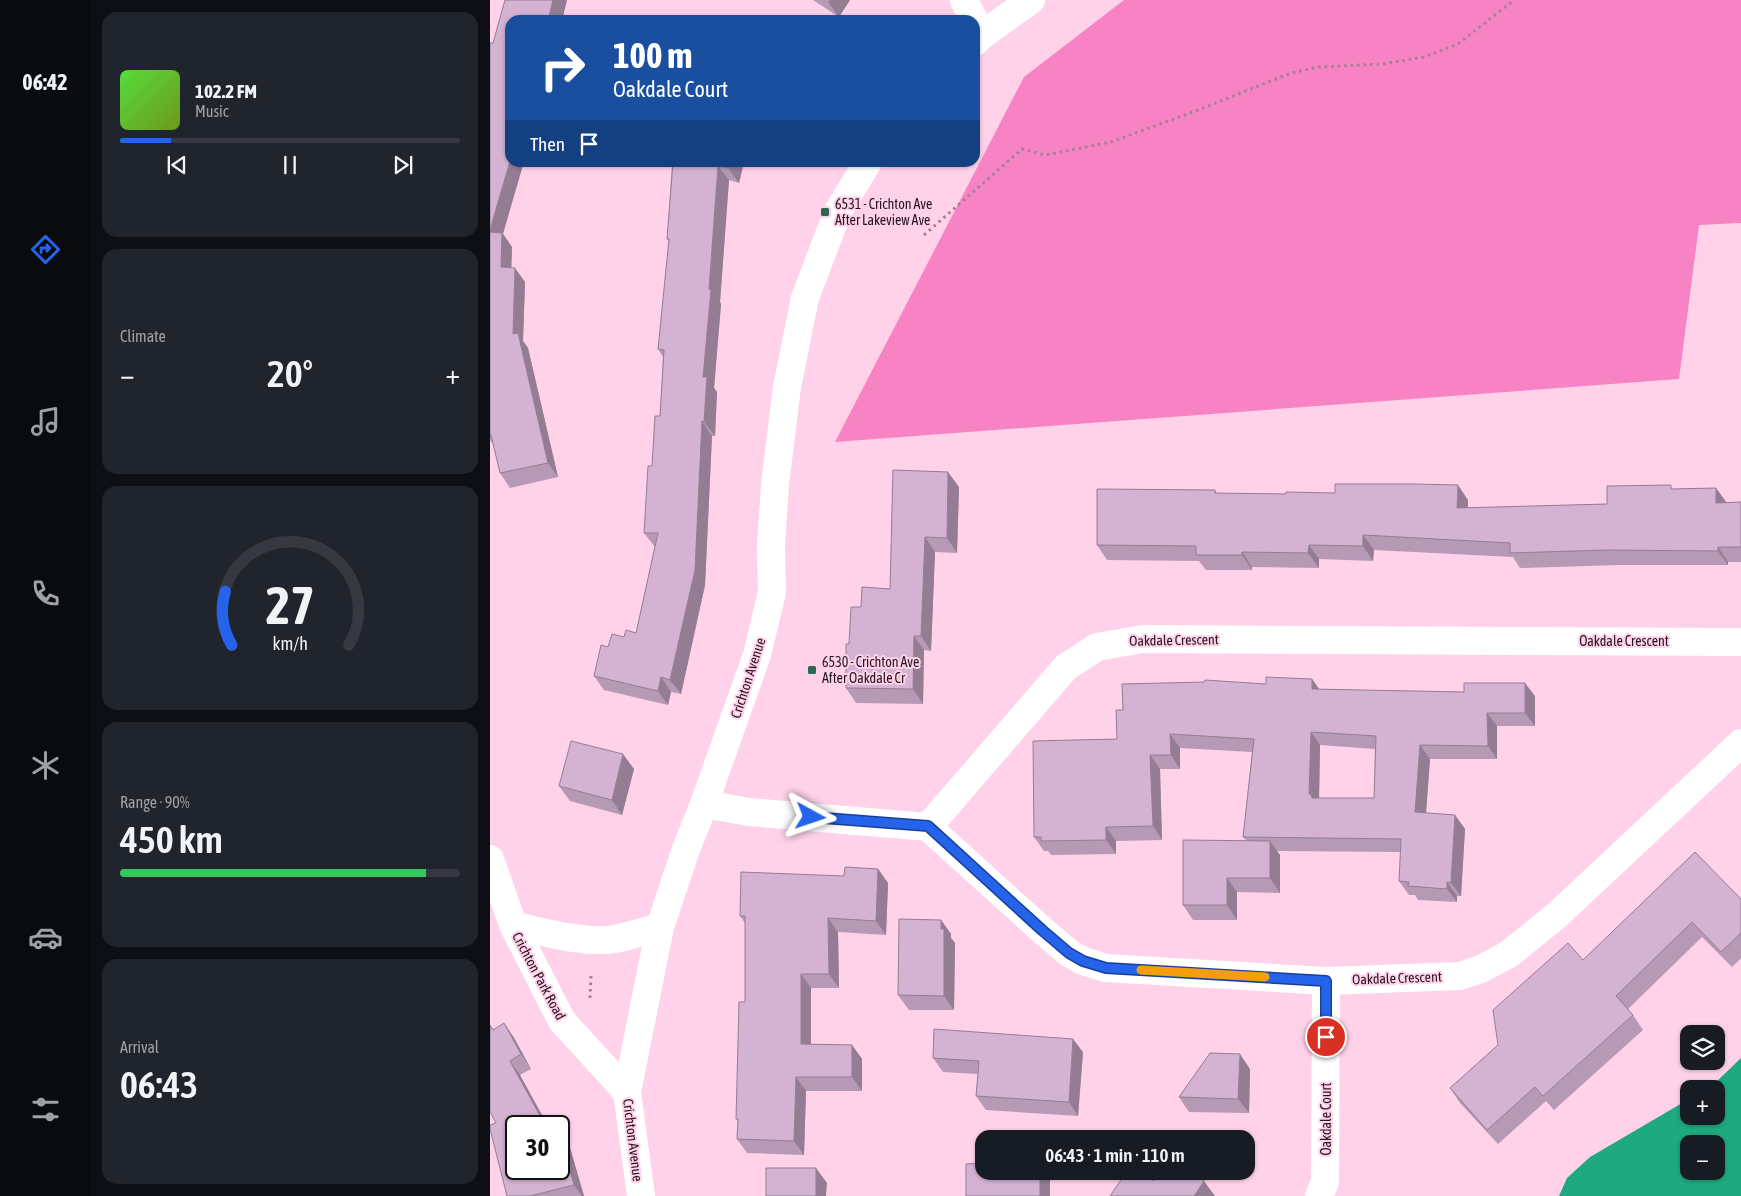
<!DOCTYPE html>
<html lang="en">
<head>
<meta charset="utf-8">
<style>
  body { margin:0; font-family:"Asap Condensed",sans-serif; background:#20242c; color:#f1f3f6; height:100vh; display:flex; flex-direction:column; font-size:19px; white-space:nowrap }
  * { box-sizing:border-box; margin:0 }
  p { font-size:16px; color:#9ea1a6 }
  .icon { flex:none; width:28px; height:28px; fill:none; stroke:currentColor; stroke-width:2; stroke-linecap:round; stroke-linejoin:round }
  .map { position:relative; flex:1; overflow:hidden }
  .sheet { display:flex; flex-direction:column; gap:12px; padding:12px; background:#0d0f14; width:400px }
  .sheet>* { flex:none }
  .banner { position:absolute; left:15px; top:15px; width:475px; height:152px; border-radius:15px; box-shadow:0 1px 4px #0004; background:#1a4fa0; color:#fff; overflow:hidden }
  .controls { position:absolute; left:1190px; top:1025px; display:grid; gap:10px }
  .controls a { display:grid; place-items:center; width:45px; height:45px; border-radius:10px; background:#171b24; box-shadow:0 1px 4px #0004; font-size:25px }
  .speed { position:absolute; left:15px; top:1115px; display:flex; gap:10px; font-size:25px; font-weight:700; text-align:center }
  .speed>* { display:grid; place-content:center; width:65px; height:65px; border-radius:50%; background:#171b24; box-shadow:0 1px 4px #0004; line-height:1 }
  .speed .limit { border:2px solid #111; border-radius:8px; background:#fff; color:#111 }
  .pin { position:absolute; display:grid; place-items:center; width:42px; height:42px; color:#fff; margin:-21px; border:2px solid #fff; border-radius:50%; box-shadow:0 1px 5px #0007 }
  .me { position:absolute; width:55px; margin:-28px; rotate:95deg; stroke-linejoin:round; filter:drop-shadow(0 0 4px #0008) }
  .turn { display:flex; align-items:center; gap:18px; height:105px; padding:0 25px; font-size:22px }
  .turn .icon { width:65px; height:65px; stroke-width:2.5 }
  .turn b { display:block; font-size:35px; line-height:42px }
  .then { display:flex; align-items:center; height:48px; padding:0 25px; background:#0003; gap:10px; font-size:19px }
  .big { font-size:38px; font-weight:600; line-height:1.1 }
  .sheet .widget { flex:1; display:flex; flex-direction:column; justify-content:center; gap:8px; min-width:0; padding:0 18px; border-radius:15px; background:#20242c }
  .sheet .dial { align-items:center; gap:0 }
  .dial svg { height:130px; overflow:visible; fill:none; stroke:#363941; stroke-width:7; stroke-linecap:round; text-anchor:middle }
  .dial text { fill:#f1f3f6; stroke:none }
  .song { display:flex; align-items:center; gap:15px }
  .cover { width:60px; height:60px; border-radius:8px; background:linear-gradient(135deg,hsl(110 70% 55%),hsl(80 70% 35%)) }
  .played { height:5px; border-radius:2px; background:linear-gradient(90deg,#2563eb 15%,#363941 15%) }
  .keys { display:flex; justify-content:space-around; direction:ltr }
  .heat { display:flex; justify-content:space-between; align-items:center; font-size:28px; direction:ltr }
  .charge { height:8px; border-radius:4px; background:linear-gradient(90deg,#34c759 90%,#363941 0) }
  .trip { position:absolute; left:485px; top:1130px; width:280px; height:50px; border-radius:15px; background:#171b24; box-shadow:0 1px 4px #0004; font-weight:600; line-height:50px; text-align:center }
  main { display:flex; flex:1; min-height:0 }
  .dock { display:flex; flex-direction:column; width:90px; justify-content:space-around; align-items:center; background:#090b0e; color:#9ea1a6 }
  .dock .icon { width:35px; height:35px }
  .dock .on { color:#2563eb }
  .dock b { font-size:22px; color:#f1f3f6 }
  .map>svg:first-child { display:block }
  .forest { fill:#f783c4 }
  .water { fill:#1fa97f; fill-rule:evenodd }
  .lines { fill:none; stroke-linecap:round; stroke-linejoin:round }
  .path { stroke:#a28192; stroke-width:3; stroke-dasharray:2.5 4; stroke-linecap:butt }
  .minor { stroke:#fff; stroke-width:28 }
  .tertiary { stroke:#fff; stroke-width:28 }
  .wall { fill:#b599b5; fill-rule:evenodd }
  .shaded-wall { fill:#947d93 }
  .building { fill:#d3b2d2; stroke:#947d93; fill-rule:evenodd }
  .route-casing { stroke:#184099; stroke-width:12 }
  .route { stroke:#2563eb; stroke-width:9 }
  .slow { stroke:#f59e0b; stroke-width:9 }
  .poi-dot { fill:#2c6852; stroke:#ffd2e9; stroke-width:2 }
  .labels { text-anchor:middle; stroke-width:4; stroke-linejoin:round; paint-order:stroke }
  .poi-label { font-size:14px; fill:#25151e; stroke:#ffd2e9; text-anchor:start }
  .street-label { font-size:14px; fill:#25151e; stroke:#ffd2e9 }
</style>
</head>
<body>
<main>
<nav class="dock">
<b>06:42</b>
<svg class="icon on" aria-label="directions" viewBox="0 0 24 24"><path d="M12 3l9 9-9 9-9-9zM9 14v-3h6M13 9l2 2-2 2"/></svg>
<svg class="icon" aria-label="music" viewBox="0 0 24 24"><path d="M9 18V5l10-2v13"/><circle cx="6" cy="18" r="3"/><circle cx="16" cy="16" r="3"/></svg>
<svg class="icon" aria-label="phone" viewBox="0 0 24 24"><path d="M5 4h4l2 5-3 2q2 4 5 5l2-3 5 2v4C11 20 4 13 5 4z"/></svg>
<svg class="icon" aria-label="climate" viewBox="0 0 24 24"><path d="M12 3v18M4 7l16 10M4 17L20 7"/></svg>
<svg class="icon" aria-label="car" viewBox="0 0 24 24"><path d="M5 17H2v-5l4-1 3-4h7l3 4 3 1v5h-3M9 17h6M6 11h13"/><circle cx="7" cy="17" r="2"/><circle cx="17" cy="17" r="2"/></svg>
<svg class="icon" aria-label="filters" viewBox="0 0 24 24"><path d="M4 7h16M4 17h16"/><circle cx="9" cy="7" r="2"/><circle cx="15" cy="17" r="2"/></svg>
</nav>
<section class="sheet">
<div class="widget">
<div class="song"><i class="cover"></i><div><b>102.2 FM</b><p>Music</p></div></div>
<div class="played"></div>
<div class="keys"><svg class="icon" aria-label="previous" viewBox="0 0 24 24"><path d="M18 5L8 12l10 7zM5 5v14"/></svg><svg class="icon" aria-label="pause" viewBox="0 0 24 24"><path d="M8 5v14M16 5v14"/></svg><svg class="icon" aria-label="next" viewBox="0 0 24 24"><path d="M6 5l10 7-10 7zM19 5v14"/></svg></div>
</div>
<div class="widget"><p>Climate</p>
<div class="heat"><a>−</a><b class="big">20°</b><a>+</a></div>
</div>
<div class="widget dial"><svg viewBox="0 0 100 80">
<path d="M14 69A42 42 0 1 1 86 69"/>
<path d="M14 69A42 42 0 0 1 10 36" stroke="#2563eb"/>
<text x="50" y="56" font-size="32" font-weight="700">27</text>
<text x="50" y="72" font-size="11">km/h</text>
</svg></div>
<div class="widget"><p>Range · 90%</p><b class="big">450 km</b><div class="charge"></div></div>
<div class="widget"><p>Arrival</p><b class="big">06:43</b></div>
</section>
<div class="map">
<svg width="1251" height="1196" viewBox="0 0 1251 1196">
  <rect width="100%" height="100%" fill="#ffd2e9"/>
  <path class="forest" d="M 634,0 L 1251,0 L 1251,223 L 1209,225 L 1189,379 L 345,442 L 534,77 Z"/>
  <path class="water" d="M 1251,1058 L 1251,1196 L 1069,1196 L 1077,1178 L 1100,1157 L 1199,1099 L 1199,1116 L 1226,1116 L 1226,1089 L 1215,1089 L 1225,1083 ZM 1199,1144 L 1226,1144 L 1226,1171 L 1199,1171 Z"/>
  <g class="lines">
    <path class="path" d="M 434,235 L 532,149 L 555,155 L 621,142 L 703,112 L 801,73 L 829,67 L 892,64 L 934,57 L 968,44 L 1024,0
      M 100,998 L 101,974"/>
    <path class="minor" d="M 474,0 L 484,20
      M 214,804 L 259,812 L 438,827 L 552,930 L 579,953 L 593,961 L 616,968 L 836,981 L 970,976 L 991,969 L 1019,954 L 1066,916 L 1251,743
      M 438,827 L 576,667 L 607,647 L 653,639 L 1251,642
      M 829,1196 L 835,1182 L 836,981"/>
    <path class="tertiary" d="M 485,42 L 492,35 L 541,0
      M 0,859 L 23,925 L 72,1021 L 137,1092
      M 23,925 C 52,932 95,944 125,939 C 140,936 155,931 170,927
      M 151,1196 L 137,1092 L 170,927 L 195,852 L 214,804 L 267,655 L 282,592 L 281,546 L 285,484 L 297,387 L 315,298 L 348,211 L 378,162"/>
  </g>
  <path class="wall" d="M 15,0 L 77,0 L 72,20 L 20,20 L 13,234 L 22,247 L 21,267 L 35,282 L 33,341 L 38,348 L 68,477 L 20,488 L 10,473 L 3,444 L 0,440 L 0,43 L 3,43 Z
    M 323,0 L 360,0 L 349,17 Z
    M 171,162 L 254,162 L 249,183 L 239,180 L 230,302 L 231,304 L 224,388 L 227,392 L 225,436 L 222,436 L 215,585 L 191,694 L 181,692 L 178,705 L 114,690 L 104,676 L 118,647 L 134,637 L 146,633 L 165,547 L 154,533 L 162,466 L 170,416 L 173,357 L 168,349 L 179,242 L 177,239 L 182,165 Z
    M 469,487 L 467,553 L 445,552 L 441,651 L 434,650 L 433,704 L 366,703 L 356,688 L 359,644 L 400,589 Z
    M 1226,488 L 1236,502 L 1251,502 L 1251,562 L 1238,562 L 1238,565 L 1128,565 L 1030,568 L 1023,557 L 884,550 L 883,561 L 829,559 L 829,568 L 762,567 L 762,570 L 716,570 L 709,561 L 617,560 L 607,545 L 725,490 L 727,493 L 978,500 L 978,508 L 1117,504 L 1184,489 Z
    M 822,679 L 829,689 L 1045,696 L 1045,726 L 1007,726 L 1007,759 L 940,759 L 936,813 L 965,815 L 975,829 L 971,896 L 967,896 L 967,902 L 928,900 L 925,895 L 919,895 L 909,881 L 911,852 L 787,851 L 790,855 L 790,893 L 747,892 L 747,920 L 703,920 L 693,905 L 756,840 L 753,837 L 762,752 L 690,748 L 690,769 L 670,769 L 672,840 L 626,841 L 626,854 L 561,855 L 558,851 L 554,851 L 544,837 L 627,739 L 633,710 L 776,684 ZM 830,745 L 885,749 L 884,798 L 829,798 Z
    M 144,769 L 132,815 L 80,801 L 69,786 Z
    M 388,869 L 398,883 L 396,935 L 348,932 L 349,988 L 321,988 L 321,1044 L 362,1045 L 372,1059 L 372,1091 L 316,1091 L 314,1155 L 257,1153 L 247,1139 L 248,1121 L 246,1119 L 255,1002 L 255,923 L 250,916 L 354,876 Z
    M 1251,899 L 1251,958 L 1242,967 L 1212,937 L 1138,1009 L 1143,1015 L 1153,1030 L 1064,1110 L 1056,1101 L 1008,1144 L 970,1103 L 960,1088 L 1008,1045 L 1093,960 Z
    M 451,920 L 461,934 L 461,938 L 465,943 L 464,1010 L 419,1010 L 408,995 Z
    M 14,1023 L 24,1038 L 41,1069 L 30,1075 L 69,1169 L 69,1129 L 78,1141 L 94,1196 L 17,1196 L 6,1123 L 0,1025 L 3,1030 Z
    M 593,1052 L 588,1116 L 496,1110 L 486,1096 L 488,1074 L 453,1072 L 443,1058 Z
    M 760,1069 L 759,1113 L 699,1112 L 689,1097 Z"/>
  <path class="shaded-wall" d="M 63,0 L 77,0 L 72,20 L 58,20 Z
    M 340,0 L 360,0 L 349,17 L 338,2 Z
    M 20,162 L 34,162 L 13,234 L 22,247 L 21,282 L 11,267 L 0,233 L 0,230 Z
    M 240,162 L 254,162 L 249,183 L 238,168 Z
    M 228,166 L 239,180 L 230,302 L 231,304 L 224,388 L 227,392 L 225,436 L 214,422 L 213,377 Z
    M 25,268 L 35,282 L 33,341 L 38,348 L 68,477 L 58,463 L 23,334 Z
    M 212,421 L 222,436 L 215,585 L 191,694 L 180,680 Z
    M 458,472 L 469,487 L 467,553 L 457,538 Z
    M 968,485 L 978,500 L 977,523 L 967,508 Z
    M 1226,488 L 1236,502 L 1226,503 Z
    M 873,535 L 884,550 L 883,561 L 873,546 Z
    M 435,537 L 445,552 L 441,651 L 431,636 Z
    M 819,545 L 829,559 L 829,568 L 818,553 Z
    M 1228,547 L 1238,562 L 1238,565 L 1228,551 Z
    M 752,552 L 762,567 L 762,570 L 752,555 Z
    M 424,636 L 434,650 L 433,704 L 423,689 Z
    M 171,677 L 181,692 L 178,705 L 168,691 Z
    M 822,679 L 832,693 L 822,689 Z
    M 1035,683 L 1045,696 L 1045,726 L 1035,713 Z
    M 997,713 L 1007,726 L 1007,759 L 998,746 Z
    M 821,732 L 830,745 L 829,804 L 831,812 L 819,794 Z
    M 680,734 L 690,748 L 690,769 L 681,755 Z
    M 930,745 L 940,759 L 935,826 L 925,812 Z
    M 133,754 L 144,769 L 132,815 L 122,800 Z
    M 660,755 L 670,769 L 672,840 L 663,826 Z
    M 965,815 L 975,829 L 971,896 L 961,883 Z
    M 616,827 L 626,841 L 626,854 L 616,840 Z
    M 780,841 L 790,855 L 790,893 L 780,878 Z
    M 388,869 L 398,883 L 396,935 L 386,921 Z
    M 737,878 L 747,892 L 747,920 L 737,905 Z
    M 957,882 L 967,896 L 967,902 L 957,889 Z
    M 338,918 L 348,932 L 349,988 L 339,974 Z
    M 451,920 L 461,934 L 461,938 L 465,943 L 464,1010 L 454,996 Z
    M 311,974 L 321,988 L 321,1058 L 311,1044 Z
    M 14,1023 L 24,1038 L 41,1069 L 31,1054 Z
    M 583,1039 L 593,1052 L 588,1116 L 579,1102 Z
    M 362,1045 L 372,1059 L 372,1091 L 362,1077 Z
    M 750,1054 L 760,1069 L 759,1113 L 748,1099 Z
    M 20,1061 L 30,1075 L 58,1126 L 54,1126 Z
    M 306,1077 L 316,1091 L 314,1155 L 304,1141 Z
    M 69,1129 L 78,1141 L 94,1196 L 92,1196 L 84,1185 L 69,1131 Z
    M 326,1168 L 337,1183 L 336,1196 L 326,1196 Z
    M 550,1171 L 556,1171 L 560,1177 L 560,1196 L 550,1196 Z
    M 714,1181 L 725,1196 L 704,1196 Z"/>
  <path class="building" d="M 15,0 L 63,0 L 58,20 L 20,20 L 20,161 L 0,230 L 0,43 L 3,43 Z
    M 183,162 L 240,162 L 238,168 L 228,166 L 219,289 L 221,290 L 213,377 L 217,377 L 214,422 L 212,421 L 205,570 L 180,680 L 171,677 L 168,691 L 104,676 L 111,645 L 118,647 L 122,634 L 134,637 L 136,630 L 146,633 L 168,533 L 154,533 L 158,466 L 162,466 L 165,416 L 170,416 L 174,350 L 168,349 L 179,239 L 177,239 Z
    M 0,232 L 12,233 L 11,267 L 25,268 L 23,334 L 28,333 L 58,463 L 10,473 L 1,435 L 0,435 Z
    M 403,470 L 458,472 L 457,538 L 435,537 L 431,636 L 424,636 L 423,689 L 356,688 L 356,644 L 359,644 L 361,607 L 371,607 L 372,587 L 400,589 Z
    M 845,484 L 924,484 L 968,485 L 967,508 L 1117,504 L 1117,486 L 1181,485 L 1181,489 L 1226,488 L 1226,503 L 1251,502 L 1251,547 L 1228,547 L 1228,551 L 1117,550 L 1020,553 L 1020,543 L 873,535 L 873,546 L 819,545 L 818,553 L 752,552 L 752,555 L 706,555 L 706,546 L 607,545 L 607,489 L 725,490 L 725,493 L 796,494 L 796,492 L 845,493 Z
    M 776,677 L 822,679 L 822,689 L 974,692 L 974,683 L 1035,683 L 1035,713 L 997,713 L 998,746 L 930,745 L 925,812 L 965,815 L 961,883 L 957,882 L 957,889 L 918,886 L 919,882 L 909,881 L 911,839 L 753,837 L 764,739 L 680,734 L 681,755 L 660,755 L 663,826 L 616,827 L 616,840 L 551,841 L 551,837 L 544,837 L 543,741 L 627,739 L 626,710 L 633,710 L 632,684 L 714,682 L 715,680 L 776,684 ZM 821,732 L 886,736 L 884,798 L 822,798 L 821,794 L 819,794 Z
    M 81,741 L 133,754 L 122,800 L 69,786 Z
    M 693,840 L 780,841 L 780,878 L 737,878 L 737,905 L 693,905 Z
    M 1205,852 L 1251,899 L 1251,933 L 1231,952 L 1202,922 L 1126,996 L 1143,1015 L 1053,1096 L 1045,1087 L 997,1130 L 960,1088 L 1008,1045 L 1003,1010 L 1078,943 L 1093,960 Z
    M 355,867 L 388,869 L 386,921 L 338,918 L 339,974 L 311,974 L 311,1044 L 362,1045 L 362,1077 L 306,1077 L 304,1141 L 247,1139 L 248,1119 L 246,1119 L 249,1002 L 255,1002 L 255,916 L 250,916 L 251,872 L 354,876 Z
    M 409,919 L 451,920 L 451,929 L 454,929 L 454,996 L 408,995 Z
    M 14,1023 L 31,1054 L 20,1061 L 54,1123 L 54,1126 L 26,1126 L 26,1169 L 69,1169 L 69,1131 L 84,1185 L 40,1196 L 17,1196 L 0,1129 L 0,1125 L 6,1123 L 0,1112 L 0,1025 L 3,1030 Z
    M 444,1029 L 583,1039 L 579,1102 L 486,1096 L 489,1061 L 443,1058 Z
    M 720,1053 L 750,1054 L 748,1099 L 689,1097 Z
    M 494,1163 L 494,1171 L 550,1171 L 550,1196 L 476,1196 L 476,1164 Z
    M 276,1168 L 326,1168 L 326,1196 L 276,1196 Z
    M 637,1171 L 650,1171 L 664,1181 L 664,1171 L 700,1171 L 714,1181 L 704,1196 L 620,1196 Z"/>
  <g class="lines">
    <defs>
      <path id="route" d="M 321,817 L 438,826 L 552,930 L 579,953 L 593,961 L 616,968 L 836,981 L 836,1037"/>
    </defs>
    <use href="#route" class="route-casing"/>
    <use href="#route" class="route"/>
    <path class="slow" d="M 651,970 L 775,977"/>
  </g>
  <g class="poi-dot">
    <rect x="330" y="207" width="10" height="10" rx="2.5"/>
    <rect x="317" y="665" width="10" height="10" rx="2.5"/>
  </g>
  <g class="labels">
    <g class="poi-label">
      <text x="345" y="209">6531 - Crichton Ave<tspan x="345" dy="16">After Lakeview Ave</tspan></text>
      <text x="332" y="667">6530 - Crichton Ave<tspan x="332" dy="16">After Oakdale Cr</tspan></text>
    </g>
    <g class="street-label">
      <text transform="translate(684 640) rotate(-1)" y="5">Oakdale Crescent</text>
      <text x="1134" y="646">Oakdale Crescent</text>
      <text transform="translate(258 678) rotate(-72)" y="5">Crichton Avenue</text>
      <text transform="translate(49 976) rotate(62)" y="5">Crichton Park Road</text>
      <text transform="translate(907 978) rotate(-2)" y="5">Oakdale Crescent</text>
      <text transform="translate(836 1119) rotate(-90)" y="5">Oakdale Court</text>
      <text transform="translate(143 1140) rotate(83)" y="5">Crichton Avenue</text>
    </g>
  </g>
</svg>
<div class="controls">
<a><svg class="icon" aria-label="layers" viewBox="0 0 24 24"><path d="M12 4l9 5-9 5-9-5zM3 14l9 5 9-5"/></svg></a>
<a>+</a>
<a>−</a>
</div>
<div class="speed"><div class="limit">30</div></div>
<div class="pin" style="left:836px;top:1037px;background:#d93025"><svg class="icon" aria-label="arrive" viewBox="0 0 24 24"><path d="M6 21V4h12l-3 4 3 4H6"/></svg></div>
<svg class="me" style="left:321px;top:817px" viewBox="-20 -20 40 40"><path d="M0-17L14 15 0 8-14 15z" fill="#2563eb" stroke="#fff" stroke-width="4"/></svg>
<div class="trip">06:43 · 1 min · 110 m</div>
<div class="banner">
<div class="turn"><svg class="icon" aria-label="right" viewBox="0 0 24 24"><path d="M7 20v-9h11M14 6l5 5-5 5"/></svg><div><b>100 m</b>Oakdale Court</div></div>
<div class="then">Then<svg class="icon" aria-label="arrive" viewBox="0 0 24 24"><path d="M6 21V4h12l-3 4 3 4H6"/></svg></div>
</div>
</div>
</main>
</body>
</html>
